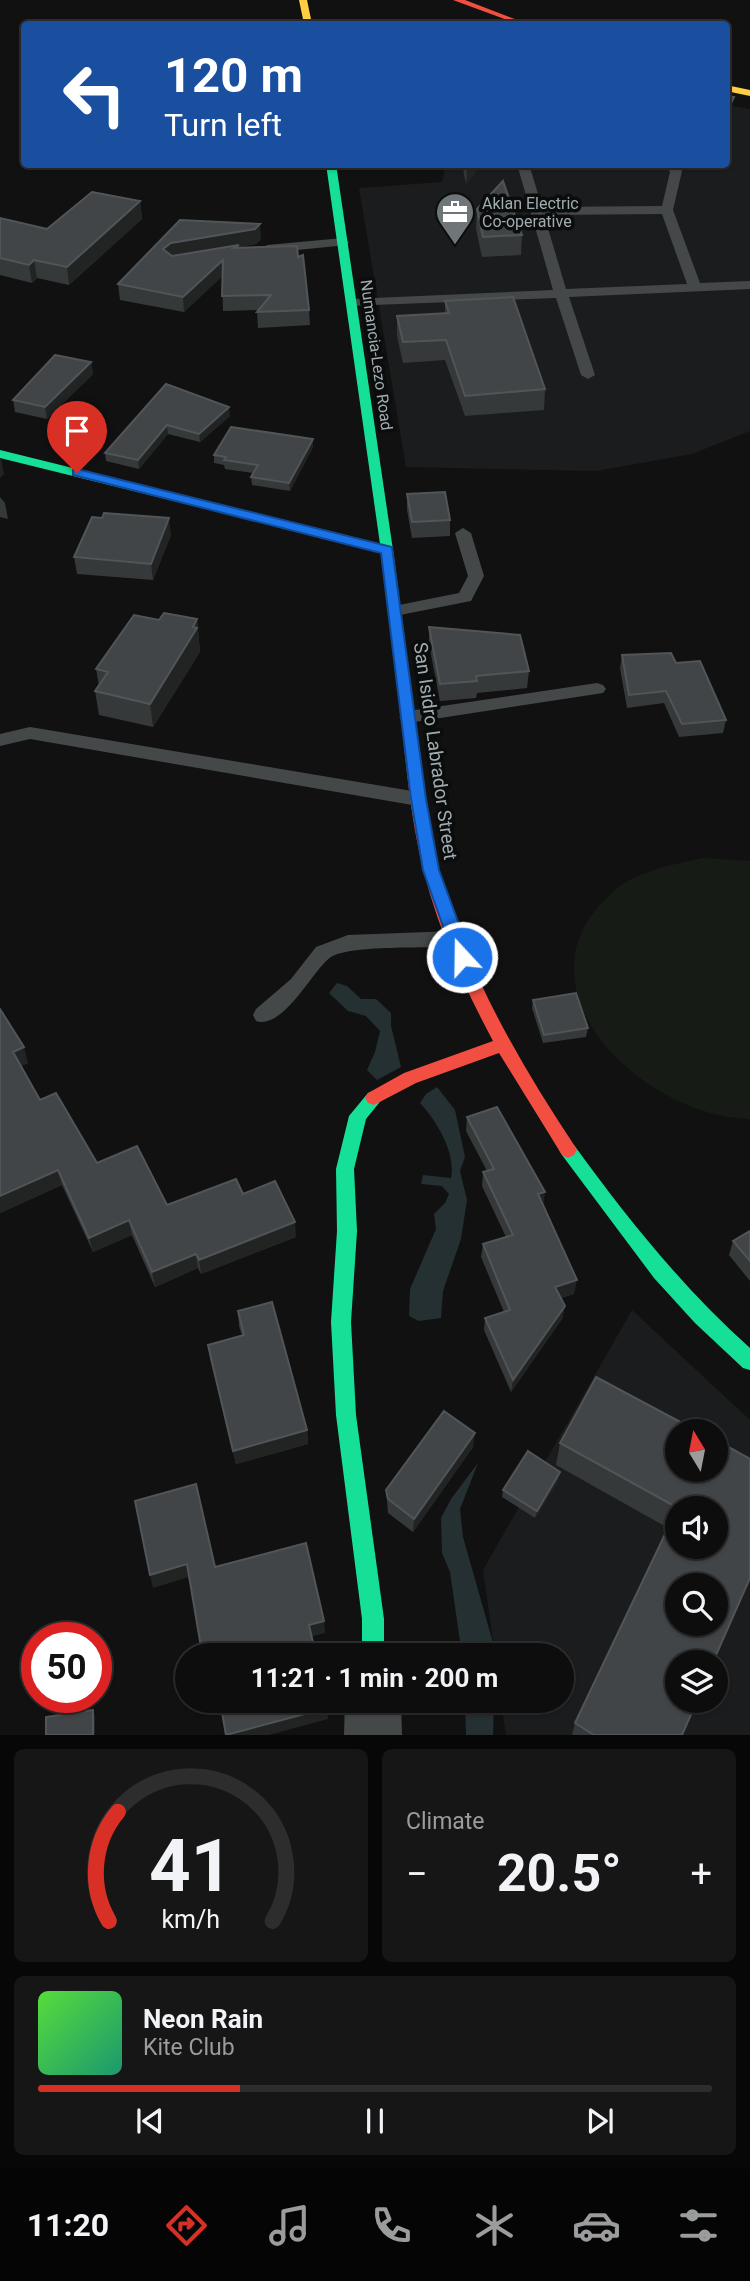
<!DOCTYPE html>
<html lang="en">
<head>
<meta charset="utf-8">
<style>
  body { margin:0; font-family:Roboto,sans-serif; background:#161616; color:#f1f3f6; height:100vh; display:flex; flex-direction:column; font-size:26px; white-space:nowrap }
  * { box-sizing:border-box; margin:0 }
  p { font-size:23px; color:#9a9c9d }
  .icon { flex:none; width:38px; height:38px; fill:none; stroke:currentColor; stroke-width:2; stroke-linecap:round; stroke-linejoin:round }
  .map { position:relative; height:1735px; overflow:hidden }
  .details { display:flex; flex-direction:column; gap:14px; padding:14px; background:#070707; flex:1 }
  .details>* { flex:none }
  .banner { position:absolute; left:21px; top:21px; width:709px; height:147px; border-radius:7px; box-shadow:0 2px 5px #0004,0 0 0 2px #2d2d2e; background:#1a4fa0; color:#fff; overflow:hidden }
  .needle { width:46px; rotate:350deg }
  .controls { position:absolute; left:665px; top:1419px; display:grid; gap:14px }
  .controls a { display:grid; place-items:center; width:63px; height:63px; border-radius:50%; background:#0d0d0d; box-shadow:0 2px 5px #0004,0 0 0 2px #2d2d2e; font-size:35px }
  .speed { position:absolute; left:21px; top:1622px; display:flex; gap:14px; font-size:35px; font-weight:700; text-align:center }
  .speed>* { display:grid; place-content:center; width:91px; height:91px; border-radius:50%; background:#0d0d0d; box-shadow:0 2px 5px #0004,0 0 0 2px #2d2d2e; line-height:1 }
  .speed .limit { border:10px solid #d22; background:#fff; color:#111 }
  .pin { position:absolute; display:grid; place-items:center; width:60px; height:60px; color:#fff; margin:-72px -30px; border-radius:50% 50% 50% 0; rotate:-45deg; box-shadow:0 0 7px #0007 }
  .pin .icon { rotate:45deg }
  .me { position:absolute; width:77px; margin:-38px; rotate:339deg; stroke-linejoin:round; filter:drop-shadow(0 0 5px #0008) }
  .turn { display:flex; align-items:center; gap:24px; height:147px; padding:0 28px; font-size:32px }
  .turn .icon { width:91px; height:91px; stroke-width:2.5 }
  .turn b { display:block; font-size:49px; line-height:60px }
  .big { font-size:52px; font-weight:700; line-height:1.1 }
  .details .widget { flex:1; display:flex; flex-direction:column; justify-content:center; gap:10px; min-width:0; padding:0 24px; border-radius:10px; background:#161616 }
  .details .dial { align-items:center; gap:0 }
  .dial svg { height:182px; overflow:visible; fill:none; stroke:#2d2d2e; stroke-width:7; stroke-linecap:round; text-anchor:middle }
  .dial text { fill:#f1f3f6; stroke:none }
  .song { display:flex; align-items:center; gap:21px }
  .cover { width:84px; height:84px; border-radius:10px; background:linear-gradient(135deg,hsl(110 70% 55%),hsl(160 70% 35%)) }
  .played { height:7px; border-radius:4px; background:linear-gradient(90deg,#d93025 30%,#2d2d2e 30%) }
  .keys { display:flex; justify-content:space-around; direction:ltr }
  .heat { display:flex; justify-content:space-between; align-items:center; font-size:38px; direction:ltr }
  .details .tiles { flex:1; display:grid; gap:14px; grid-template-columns:1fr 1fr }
  .widget:last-child { grid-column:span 2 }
  .trip { position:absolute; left:175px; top:1643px; width:399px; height:70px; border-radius:35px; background:#0d0d0d; box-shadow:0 2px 5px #0004,0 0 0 2px #2d2d2e; font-weight:700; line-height:70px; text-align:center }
  .tab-bar { display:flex; height:112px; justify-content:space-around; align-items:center; background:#050505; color:#9a9c9d }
  .tab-bar .icon { width:49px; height:49px }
  .tab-bar .current { color:#d93025 }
  .tab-bar b { font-size:32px; color:#f1f3f6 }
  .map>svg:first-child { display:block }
  .built { fill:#1b1c1d; fill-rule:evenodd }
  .green { fill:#161b16 }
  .water { fill:#253032 }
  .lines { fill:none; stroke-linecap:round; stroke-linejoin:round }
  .lane { fill:#454849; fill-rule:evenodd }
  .street { fill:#454849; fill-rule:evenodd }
  .fast { fill:#16e098; fill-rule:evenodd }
  .slow { fill:#ffcf43; fill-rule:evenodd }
  .jam { fill:#f24e42; fill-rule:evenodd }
  .wall { fill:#36393a }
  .shaded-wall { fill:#222424 }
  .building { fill:#424547; stroke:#505558; stroke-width:2; fill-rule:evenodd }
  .route { fill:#1a73e8; stroke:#114b97; stroke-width:2 }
  .labels { text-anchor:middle; stroke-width:7; stroke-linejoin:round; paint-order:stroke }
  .far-poi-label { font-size:16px; fill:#a1acb2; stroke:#0b0c0c; text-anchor:start }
  .far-street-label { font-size:16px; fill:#a1acb2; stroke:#0b0c0c }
  .street-label { font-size:19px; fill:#a1acb2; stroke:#0b0c0c }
</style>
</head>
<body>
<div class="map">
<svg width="750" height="1735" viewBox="0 0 750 1735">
  <rect width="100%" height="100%" fill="#111"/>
  <path class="built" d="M 726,105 L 750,109 L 750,431 L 692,454 L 596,471 L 406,467 L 359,188 L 442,182 L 446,165 L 726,164 Z
    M 632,1310 L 750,1420 L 750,1735 L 506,1735 L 501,1701 L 562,1701 L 562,1656 L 495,1655 L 483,1570 ZM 677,1432 L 716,1432 L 716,1470 L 677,1470 ZM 677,1508 L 716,1508 L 716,1547 L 677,1547 ZM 677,1586 L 716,1586 L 716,1624 L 677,1624 ZM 677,1662 L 716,1662 L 716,1701 L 677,1701 Z"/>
  <path class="green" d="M 703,858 L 750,861 L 750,1119 C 643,1117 504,985 614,891 C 638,870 673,865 703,858 Z"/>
  <path class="water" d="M 337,983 L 347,986 L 361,999 L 376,999 L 391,1013 L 391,1026 L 401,1067 L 377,1080 L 367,1070 L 375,1052 L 380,1031 L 366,1016 L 348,1011 L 329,993 Z
    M 437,1087 L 455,1110 L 465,1157 L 460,1171 L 467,1200 L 461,1239 L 443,1291 L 441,1318 L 419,1321 L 409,1316 L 410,1289 L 436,1229 L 434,1214 L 445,1203 L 449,1194 L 442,1186 L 421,1184 L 423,1175 L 451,1178 C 456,1153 437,1121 420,1103 L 426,1094 Z
    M 478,1463 L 460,1509 L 463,1537 L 492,1639 L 492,1655 L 462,1655 L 450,1572 L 442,1553 L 441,1518 L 451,1499 Z
    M 465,1701 L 494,1701 L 493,1735 L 466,1735 Z"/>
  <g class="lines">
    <path class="lane" d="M 517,164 L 529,164 L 542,207 L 662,206 L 670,172 L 664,164 L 676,164 L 682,171 L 673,210 L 700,283 L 750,281 L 750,289 L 569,297 L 595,375 L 588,379 L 581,375 L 556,298 L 347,306 L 347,300 L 352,299 L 553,290 ZM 662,214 L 687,284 L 566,289 L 544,215 Z
      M 343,238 L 349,242 L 347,245 L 267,253 L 261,249 L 267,245 Z
      M 463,528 L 471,533 L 484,576 L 471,601 L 395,616 L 389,615 L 387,611 L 389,607 L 459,593 L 468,576 L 455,533 Z
      M 597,683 L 603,685 L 606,689 L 603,693 L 408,723 L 399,717 L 408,711 Z
      M 30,727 L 418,792 L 425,794 L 427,799 L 425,804 L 418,806 L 30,739 L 0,746 L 0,734 Z
      M 455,931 L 462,934 L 465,939 L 462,944 L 455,947 C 429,948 349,945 331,957 C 313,969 284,1030 256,1021 L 253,1015 L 256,1009 L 291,979 L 316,947 L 348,935 Z"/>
    <path class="street" d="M 345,1701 L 401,1701 L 402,1735 L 344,1735 Z"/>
    <path class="fast" d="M 326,164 L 336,164 L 393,550 L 414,712 L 407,717 L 400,712 L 381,552 L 0,458 L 0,450 L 380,544 Z
      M 374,1091 L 380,1093 L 383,1098 L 366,1119 L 354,1169 L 357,1231 L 351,1322 L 356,1415 L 384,1619 L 384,1656 L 362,1656 L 362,1619 L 336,1415 L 331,1322 L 337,1231 L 336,1169 L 349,1116 L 368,1093 Z
      M 568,1142 L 574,1145 C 627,1218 682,1287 750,1348 L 750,1370 L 743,1368 L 695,1323 L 654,1278 L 562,1155 L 559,1150 L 562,1145 Z"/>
    <path class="slow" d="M 299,0 L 307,0 L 312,24 L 304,24 Z
      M 726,85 L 750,90 L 750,96 L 726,91 Z"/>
    <path class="jam" d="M 453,0 L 465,0 L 528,24 L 518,24 Z
      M 407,707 L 414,712 C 421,765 425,818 439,870 C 466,970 517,1059 574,1145 L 577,1150 L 574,1155 L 568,1158 L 562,1155 L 499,1053 L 416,1083 L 374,1105 L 368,1103 L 365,1098 L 368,1093 L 404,1073 L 493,1041 C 461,981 433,918 419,851 C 409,805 406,758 400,712 Z"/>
  </g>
  <path class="wall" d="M 462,164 L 481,164 L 466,184 Z
    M 140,201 L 142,219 L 69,285 L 37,278 L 32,283 L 0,275 L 0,218 L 47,229 Z
    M 477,209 L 522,235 L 521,255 L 482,257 L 476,229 Z
    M 261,239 L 256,244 L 239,247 L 239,248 L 298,257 L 309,310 L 310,325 L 258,328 L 257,312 L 258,310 L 223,311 L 222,276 L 184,312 L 120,300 L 118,284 Z
    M 445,301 L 545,389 L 544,410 L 465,416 L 445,360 L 403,363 L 397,336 L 397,316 L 445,313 Z
    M 91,362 L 93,374 L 47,419 L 15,412 L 13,400 Z
    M 166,384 L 230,416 L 200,442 L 168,434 L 139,469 L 106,461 L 105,453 Z
    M 313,447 L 290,491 L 252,485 L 251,477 L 253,473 L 225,469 L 224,465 L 214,463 L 214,455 Z
    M 407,494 L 450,520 L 450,536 L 412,538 L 407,510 Z
    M 0,497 L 5,503 L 8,519 L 0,517 Z
    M 171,535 L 153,580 L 77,574 L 74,557 Z
    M 197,619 L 200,652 L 153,727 L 99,715 L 95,691 L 99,686 L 96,669 L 159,620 Z
    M 429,627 L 529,671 L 527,688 L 477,693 L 476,698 L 440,701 L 429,644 Z
    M 622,655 L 676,663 L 726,720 L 723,733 L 679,737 L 664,703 L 627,708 L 620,668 Z
    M 533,1000 L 588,1028 L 586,1037 L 543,1043 L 532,1008 Z
    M 0,1009 L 28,1063 L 21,1066 L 40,1100 L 97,1163 L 167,1205 L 243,1194 L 296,1237 L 201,1274 L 198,1268 L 155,1287 L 132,1235 L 93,1252 L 62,1185 L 0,1213 Z
    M 467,1117 L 543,1206 L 574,1294 L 561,1298 L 565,1306 L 562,1319 L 511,1392 L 484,1330 L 485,1318 L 504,1312 L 481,1257 L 483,1244 L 506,1237 L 482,1186 L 483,1172 L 487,1171 L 466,1131 Z
    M 750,1231 L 750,1281 L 729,1255 L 733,1241 Z
    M 238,1311 L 307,1430 L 308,1444 L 236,1464 L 210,1359 L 208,1345 L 242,1336 L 239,1326 Z
    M 699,1432 L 682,1735 L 572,1735 L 575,1723 L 668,1528 L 556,1465 L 560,1443 Z
    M 473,1447 L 413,1532 L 388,1513 L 386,1490 Z
    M 559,1479 L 535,1518 L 502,1497 L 503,1490 Z"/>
  <path class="shaded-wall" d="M 734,97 L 730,117 L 726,127 L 726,113 Z
    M 468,164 L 481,164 L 466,184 L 467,165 Z
    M 140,201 L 142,219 L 69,285 L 67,267 Z
    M 260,224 L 261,239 L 256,244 L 239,247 L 240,260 L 234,248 L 173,258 L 163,249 L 171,243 Z
    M 34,260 L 37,278 L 32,283 L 29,265 Z
    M 223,260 L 224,275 L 184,312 L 183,297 Z
    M 91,362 L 93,374 L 47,419 L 45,407 Z
    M 229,407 L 230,416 L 200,442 L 199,434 Z
    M 167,425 L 168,434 L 139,469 L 138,460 Z
    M 313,439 L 313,447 L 290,491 L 289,483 Z
    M 1,458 L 4,474 L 0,478 L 0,459 Z
    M 169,518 L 171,535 L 153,580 L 151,564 Z
    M 197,619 L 200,652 L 153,727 L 150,704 Z
    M 24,1047 L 28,1063 L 17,1068 L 13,1052 Z
    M 58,1170 L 62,1185 L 0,1213 L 0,1196 Z
    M 545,1192 L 543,1206 L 538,1194 Z
    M 129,1220 L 132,1235 L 93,1252 L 89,1238 Z
    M 295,1222 L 296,1237 L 201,1274 L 199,1260 Z
    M 196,1254 L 198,1268 L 155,1287 L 152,1272 Z
    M 577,1280 L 574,1294 L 553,1300 L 555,1287 Z
    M 565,1306 L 562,1319 L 511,1392 L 513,1380 Z
    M 307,1430 L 308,1444 L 236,1464 L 233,1451 Z
    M 475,1433 L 473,1447 L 413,1532 L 414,1519 Z
    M 560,1472 L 559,1479 L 535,1518 L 537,1511 Z
    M 187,1564 L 189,1577 L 153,1588 L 150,1575 Z
    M 324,1621 L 325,1633 L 310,1637 L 309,1625 Z
    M 211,1651 L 212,1656 L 202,1656 L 202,1653 Z
    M 327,1708 L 328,1719 L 269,1735 L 228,1735 Z
    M 93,1710 L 95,1716 L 95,1735 L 93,1735 Z"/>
  <path class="building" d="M 726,96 L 734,97 L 726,113 Z
    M 503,181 L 522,235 L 483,237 L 477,209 Z
    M 92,192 L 140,201 L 67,267 L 34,260 L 29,265 L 0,258 L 0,218 L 47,229 Z
    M 180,220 L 260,224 L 255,229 L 171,243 L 163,249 L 172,256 L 239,245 L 234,248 L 297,246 L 298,257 L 303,255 L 309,310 L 257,312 L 271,295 L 222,296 L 223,260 L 183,297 L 118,284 Z
    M 513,297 L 545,389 L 465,396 L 446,340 L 403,342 L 397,316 L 449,313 L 445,301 Z
    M 55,355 L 91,362 L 45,407 L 13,400 Z
    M 166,384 L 229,407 L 199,434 L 167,425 L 138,460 L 105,453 Z
    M 231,427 L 313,439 L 289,483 L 251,477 L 258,465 L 224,460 L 226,457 L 214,455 Z
    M 445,492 L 450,520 L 412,522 L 407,494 Z
    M 104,513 L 169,518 L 151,564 L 74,557 L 92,517 L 102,518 Z
    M 164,613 L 197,619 L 193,627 L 197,628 L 150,704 L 95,691 L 108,672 L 96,669 L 134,615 L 159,620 Z
    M 429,627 L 520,635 L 529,671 L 476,676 L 477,681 L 440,684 Z
    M 671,653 L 676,663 L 700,661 L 726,720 L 682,724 L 666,691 L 629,695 L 622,655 Z
    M 576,993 L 588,1028 L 544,1035 L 533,1000 Z
    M 0,1009 L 24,1047 L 13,1052 L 40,1100 L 56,1093 L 97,1163 L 137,1146 L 167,1205 L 236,1179 L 243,1194 L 275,1181 L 295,1222 L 199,1260 L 196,1254 L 152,1272 L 129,1220 L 89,1238 L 58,1170 L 0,1196 Z
    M 497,1107 L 545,1192 L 538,1194 L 577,1280 L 555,1287 L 565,1306 L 513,1380 L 485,1318 L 510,1310 L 483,1244 L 513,1235 L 483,1172 L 494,1169 L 467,1117 Z
    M 750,1231 L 750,1261 L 733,1241 Z
    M 272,1302 L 307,1430 L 233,1451 L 208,1345 L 244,1335 L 238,1311 Z
    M 596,1377 L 699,1432 L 677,1432 L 677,1470 L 716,1470 L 716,1440 L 750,1459 L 750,1578 L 713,1662 L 677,1662 L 677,1701 L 697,1701 L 682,1735 L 594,1735 L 575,1723 L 677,1509 L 677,1547 L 716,1547 L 716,1508 L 678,1508 L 560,1443 ZM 677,1586 L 716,1586 L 716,1624 L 677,1624 Z
    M 444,1411 L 475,1433 L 414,1519 L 388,1499 L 386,1490 Z
    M 528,1451 L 560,1472 L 537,1511 L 503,1490 Z
    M 196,1484 L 215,1567 L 306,1543 L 324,1621 L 309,1625 L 316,1656 L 212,1656 L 211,1651 L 202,1653 L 187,1564 L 150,1575 L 135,1501 Z
    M 220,1701 L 326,1701 L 327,1708 L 226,1735 Z
    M 93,1710 L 93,1735 L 46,1735 L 46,1717 Z"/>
  <path class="route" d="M 77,469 L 392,547 L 426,799 L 439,870 L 471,957 L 468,961 L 456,961 L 454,957 L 423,870 L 411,799 L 381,553 L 73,475 L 73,470 Z"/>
  <defs>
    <symbol id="office-pin" viewBox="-11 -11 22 30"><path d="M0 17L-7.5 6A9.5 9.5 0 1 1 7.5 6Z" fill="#6f767a" stroke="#0b0c0c"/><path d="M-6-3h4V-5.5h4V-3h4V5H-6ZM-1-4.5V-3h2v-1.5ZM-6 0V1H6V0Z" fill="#fff"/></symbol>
  </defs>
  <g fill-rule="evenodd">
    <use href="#office-pin" x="433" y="190" width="44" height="60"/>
  </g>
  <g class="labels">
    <g class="far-poi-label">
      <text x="482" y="209">Aklan Electric<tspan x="482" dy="18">Co-operative</tspan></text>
    </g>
    <g class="far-street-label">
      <text transform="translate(377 355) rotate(82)" y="6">Numancia-Lezo Road</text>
    </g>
    <g class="street-label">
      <text transform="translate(436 751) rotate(82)" y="7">San Isidro Labrador Street</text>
    </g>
  </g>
</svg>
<div class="controls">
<a><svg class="needle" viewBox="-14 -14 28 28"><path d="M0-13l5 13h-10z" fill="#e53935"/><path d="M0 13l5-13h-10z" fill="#9a9c9d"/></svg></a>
<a><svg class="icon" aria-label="sound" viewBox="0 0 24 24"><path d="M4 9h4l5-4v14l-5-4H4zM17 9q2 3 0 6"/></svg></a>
<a><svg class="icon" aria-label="search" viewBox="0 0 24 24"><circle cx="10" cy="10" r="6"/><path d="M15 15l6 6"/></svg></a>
<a><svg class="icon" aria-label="layers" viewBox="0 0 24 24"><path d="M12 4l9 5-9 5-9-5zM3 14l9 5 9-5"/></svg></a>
</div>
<div class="speed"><div class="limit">50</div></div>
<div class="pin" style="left:77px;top:473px;background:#d93025"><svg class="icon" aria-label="arrive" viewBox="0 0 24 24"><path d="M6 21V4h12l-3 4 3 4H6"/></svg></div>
<svg class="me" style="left:462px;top:957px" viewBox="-20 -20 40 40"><circle r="17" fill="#1a73e8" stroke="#fff" stroke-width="3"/><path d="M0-11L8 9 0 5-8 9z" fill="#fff"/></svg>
<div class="trip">11:21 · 1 min · 200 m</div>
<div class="banner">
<div class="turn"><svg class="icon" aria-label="left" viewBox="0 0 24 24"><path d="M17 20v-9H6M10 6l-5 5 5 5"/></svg><div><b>120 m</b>Turn left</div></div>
</div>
</div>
<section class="details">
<div class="tiles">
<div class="widget dial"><svg viewBox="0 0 100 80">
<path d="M14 69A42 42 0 1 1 86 69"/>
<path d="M14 69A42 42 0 0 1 18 21" stroke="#d93025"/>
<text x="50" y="56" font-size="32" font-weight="700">41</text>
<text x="50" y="72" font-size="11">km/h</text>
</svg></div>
<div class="widget"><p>Climate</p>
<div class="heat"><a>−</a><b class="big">20.5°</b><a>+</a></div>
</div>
<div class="widget">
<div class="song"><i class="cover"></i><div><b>Neon Rain</b><p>Kite Club</p></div></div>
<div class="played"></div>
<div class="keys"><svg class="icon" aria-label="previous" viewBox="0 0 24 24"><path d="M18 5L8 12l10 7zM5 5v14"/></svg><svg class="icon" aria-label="pause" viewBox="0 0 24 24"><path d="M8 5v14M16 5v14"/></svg><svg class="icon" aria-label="next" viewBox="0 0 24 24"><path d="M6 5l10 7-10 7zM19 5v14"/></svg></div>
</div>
</div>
</section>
<nav class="tab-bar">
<b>11:20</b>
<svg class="icon current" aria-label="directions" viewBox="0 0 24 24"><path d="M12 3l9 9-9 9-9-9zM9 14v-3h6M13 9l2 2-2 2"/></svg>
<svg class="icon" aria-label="music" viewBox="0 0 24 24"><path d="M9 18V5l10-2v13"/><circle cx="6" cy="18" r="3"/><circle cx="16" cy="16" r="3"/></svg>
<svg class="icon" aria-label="phone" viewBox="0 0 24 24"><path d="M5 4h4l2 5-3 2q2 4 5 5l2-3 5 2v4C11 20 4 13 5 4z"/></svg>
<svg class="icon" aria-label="climate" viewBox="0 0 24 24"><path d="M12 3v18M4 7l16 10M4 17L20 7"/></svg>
<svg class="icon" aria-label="car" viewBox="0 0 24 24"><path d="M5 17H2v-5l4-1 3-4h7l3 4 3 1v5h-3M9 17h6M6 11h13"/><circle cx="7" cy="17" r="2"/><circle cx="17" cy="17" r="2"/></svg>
<svg class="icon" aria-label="filters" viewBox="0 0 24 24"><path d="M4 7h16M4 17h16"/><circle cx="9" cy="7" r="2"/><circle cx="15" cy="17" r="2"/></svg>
</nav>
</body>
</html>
